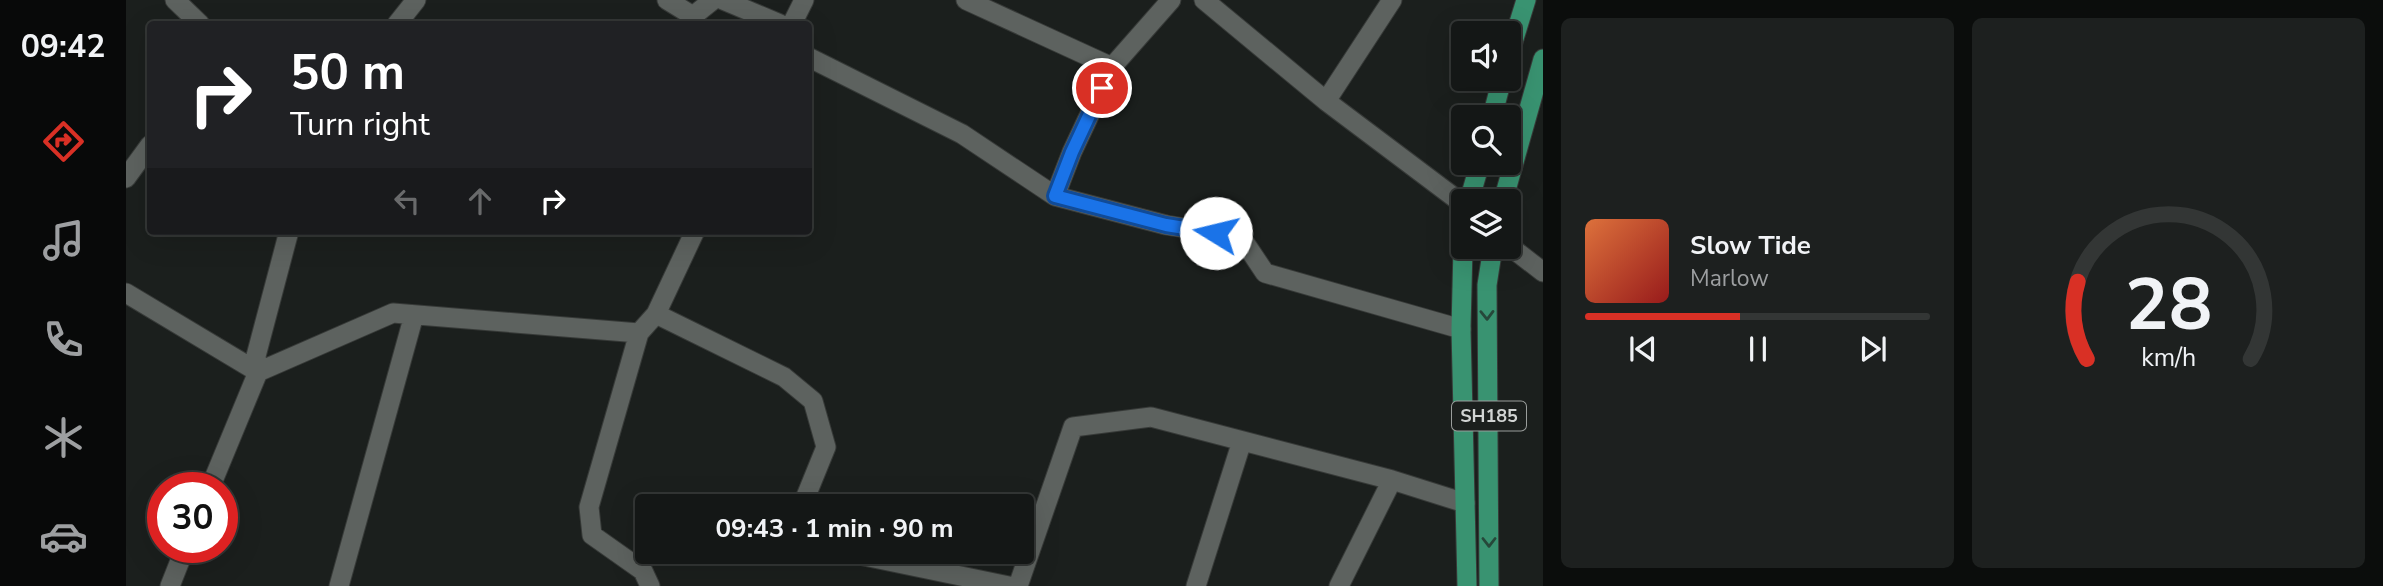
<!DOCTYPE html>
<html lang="en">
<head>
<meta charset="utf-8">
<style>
  body { margin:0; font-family:"Nunito Sans",sans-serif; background:#1d201f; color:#f1f3f6; height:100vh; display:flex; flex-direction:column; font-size:26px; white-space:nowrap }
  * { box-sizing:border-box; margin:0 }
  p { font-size:23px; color:#9d9fa1 }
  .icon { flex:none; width:38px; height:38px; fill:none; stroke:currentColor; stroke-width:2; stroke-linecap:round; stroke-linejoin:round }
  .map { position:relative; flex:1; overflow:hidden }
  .side { display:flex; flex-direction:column; gap:18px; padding:18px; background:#0b0d0c; width:840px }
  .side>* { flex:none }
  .banner { position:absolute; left:21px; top:21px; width:665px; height:214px; border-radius:7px; box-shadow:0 7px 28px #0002,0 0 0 2px #333635; background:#202124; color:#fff; overflow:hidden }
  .fabs { position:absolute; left:1325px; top:21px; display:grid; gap:14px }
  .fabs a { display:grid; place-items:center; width:70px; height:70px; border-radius:7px; background:#141716; box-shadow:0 7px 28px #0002,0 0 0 2px #333635; font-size:35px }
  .speed { position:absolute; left:21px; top:472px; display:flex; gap:14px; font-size:35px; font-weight:700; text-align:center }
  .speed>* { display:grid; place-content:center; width:91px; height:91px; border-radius:50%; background:#141716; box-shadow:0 7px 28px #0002,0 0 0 2px #333635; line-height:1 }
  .speed .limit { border:10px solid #d22; background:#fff; color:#111 }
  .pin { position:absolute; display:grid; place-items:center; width:60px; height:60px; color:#fff; margin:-30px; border:4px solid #fff; border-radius:50%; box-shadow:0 2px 7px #0007 }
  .me { position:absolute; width:77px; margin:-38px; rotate:279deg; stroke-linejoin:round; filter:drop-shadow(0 0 5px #0008) }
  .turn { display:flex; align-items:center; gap:24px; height:147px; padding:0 28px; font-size:32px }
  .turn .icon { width:91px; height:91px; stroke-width:2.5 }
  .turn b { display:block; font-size:49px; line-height:60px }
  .lanes { display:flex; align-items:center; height:66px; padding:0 28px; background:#0003; justify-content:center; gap:35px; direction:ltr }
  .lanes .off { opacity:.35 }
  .side .tile { flex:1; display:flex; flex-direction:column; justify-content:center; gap:10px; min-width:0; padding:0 24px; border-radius:10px; background:#1d201f }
  .side .dial { align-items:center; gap:0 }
  .dial svg { height:182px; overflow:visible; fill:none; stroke:#333635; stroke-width:7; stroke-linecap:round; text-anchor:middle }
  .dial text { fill:#f1f3f6; stroke:none }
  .song { display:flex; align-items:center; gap:21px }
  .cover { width:84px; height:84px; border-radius:10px; background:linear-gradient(135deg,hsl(20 70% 55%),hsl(0 70% 35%)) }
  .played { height:7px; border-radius:4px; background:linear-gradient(90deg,#d93025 45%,#333635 45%) }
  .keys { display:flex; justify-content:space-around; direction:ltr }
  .side .tiles { flex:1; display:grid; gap:18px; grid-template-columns:repeat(2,1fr) }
  .trip { position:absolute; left:509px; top:494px; width:399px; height:70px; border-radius:7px; background:#141716; box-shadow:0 7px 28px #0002,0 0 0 2px #333635; font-weight:700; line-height:70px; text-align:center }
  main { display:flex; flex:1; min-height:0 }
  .menu { display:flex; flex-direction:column; width:126px; justify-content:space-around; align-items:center; background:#080909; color:#9d9fa1 }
  .menu .icon { width:49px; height:49px }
  .menu .current { color:#d93025 }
  .menu b { font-size:32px; color:#f1f3f6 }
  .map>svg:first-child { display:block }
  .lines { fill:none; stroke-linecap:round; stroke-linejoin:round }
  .minor-casing { stroke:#373a38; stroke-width:21 }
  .primary-casing { stroke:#373a38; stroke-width:21 }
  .minor { stroke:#5d625f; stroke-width:19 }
  .primary { stroke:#399371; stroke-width:19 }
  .oneway { stroke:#26483a }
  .route-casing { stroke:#114b97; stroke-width:18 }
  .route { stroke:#1a73e8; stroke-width:12 }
  .labels { text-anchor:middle; stroke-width:7; stroke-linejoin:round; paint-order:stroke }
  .shield { fill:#1b1f1d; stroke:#9a9e9c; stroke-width:2 }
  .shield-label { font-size:18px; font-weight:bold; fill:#d1d4d3 }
</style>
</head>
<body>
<main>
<nav class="menu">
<b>09:42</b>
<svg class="icon current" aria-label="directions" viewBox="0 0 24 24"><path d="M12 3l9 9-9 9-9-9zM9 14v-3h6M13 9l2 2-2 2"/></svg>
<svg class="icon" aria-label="music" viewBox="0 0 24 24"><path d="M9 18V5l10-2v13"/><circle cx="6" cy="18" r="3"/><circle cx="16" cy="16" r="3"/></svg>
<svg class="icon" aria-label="phone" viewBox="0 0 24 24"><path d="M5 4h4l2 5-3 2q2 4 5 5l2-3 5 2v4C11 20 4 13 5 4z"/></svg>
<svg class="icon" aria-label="climate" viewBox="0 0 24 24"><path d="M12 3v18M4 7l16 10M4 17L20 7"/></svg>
<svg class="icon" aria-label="car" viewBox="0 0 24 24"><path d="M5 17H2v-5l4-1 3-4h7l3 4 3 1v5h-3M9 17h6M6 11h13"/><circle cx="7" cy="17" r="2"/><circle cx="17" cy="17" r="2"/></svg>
</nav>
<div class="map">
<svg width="1417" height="586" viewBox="0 0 1417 586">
  <rect width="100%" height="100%" fill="#1b1f1d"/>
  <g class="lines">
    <defs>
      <path id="minor" d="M 49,0 L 74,24
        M 541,0 L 567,16 L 587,0
        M 597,0 L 654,24
        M 840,0 L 986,67
        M 1078,0 L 1200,101 L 1337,204
        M 271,24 L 290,0
        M 666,24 L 678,0
        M 682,57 L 836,134 L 929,196 L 1040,225 L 1115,237 L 1139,273 L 1335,329
        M 1200,101 L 1266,0
        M 0,178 L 24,145
        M 929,196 L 946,152 L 986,67 L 1045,0
        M 1382,245 L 1417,272
        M 0,293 L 132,372 L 267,313 L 513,333
        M 530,314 L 658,377 L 687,401 L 700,447 L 676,506
        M 84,488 L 132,372 L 130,356 L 163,231
        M 714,551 L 883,586
        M 44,586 L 59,548
        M 213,586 L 288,315
        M 524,586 L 517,571 L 466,535 L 463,507 L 513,333 L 530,314 L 569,231
        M 892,586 L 947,427 L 1025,417 L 1266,480 L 1339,503
        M 1070,586 L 1116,441
        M 1213,586 L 1266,480"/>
      <path id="primary" d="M 1382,58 L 1400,0
        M 1366,117 L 1376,79
        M 1343,201 L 1354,163
        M 1377,201 L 1417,59
        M 1337,247 L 1335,329 L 1341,586
        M 1363,586 L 1361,285 L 1367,247"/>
    </defs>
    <use href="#minor" class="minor-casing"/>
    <use href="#primary" class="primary-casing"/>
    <use href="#minor" class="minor"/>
    <use href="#primary" class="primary"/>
  </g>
  <defs><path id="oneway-chevron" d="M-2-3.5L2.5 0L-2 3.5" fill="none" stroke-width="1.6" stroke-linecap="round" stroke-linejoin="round" transform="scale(1.75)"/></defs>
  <g class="oneway">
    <use href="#oneway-chevron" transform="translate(1361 315) rotate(89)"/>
    <use href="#oneway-chevron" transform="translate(1363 542) rotate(90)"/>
  </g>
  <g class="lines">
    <defs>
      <path id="route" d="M 976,88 L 946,152 L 929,196 L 1040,225 L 1090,233"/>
    </defs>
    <use href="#route" class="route-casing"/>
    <use href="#route" class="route"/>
  </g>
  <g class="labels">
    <rect class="shield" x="1326" y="401.5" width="74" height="29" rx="5"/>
    <g class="shield-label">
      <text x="1363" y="422">SH185</text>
    </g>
  </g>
</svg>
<div class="fabs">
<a><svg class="icon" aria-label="sound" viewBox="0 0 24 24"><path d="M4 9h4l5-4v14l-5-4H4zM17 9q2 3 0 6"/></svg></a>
<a><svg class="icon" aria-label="search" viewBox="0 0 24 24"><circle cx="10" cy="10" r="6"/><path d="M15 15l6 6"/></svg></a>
<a><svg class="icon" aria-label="layers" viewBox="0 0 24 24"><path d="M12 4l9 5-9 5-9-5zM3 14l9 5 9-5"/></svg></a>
</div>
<div class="speed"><div class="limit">30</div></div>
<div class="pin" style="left:976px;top:88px;background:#d93025"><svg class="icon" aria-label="arrive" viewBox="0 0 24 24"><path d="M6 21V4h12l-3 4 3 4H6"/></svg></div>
<svg class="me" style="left:1090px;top:233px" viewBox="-20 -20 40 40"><circle r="19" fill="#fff"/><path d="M0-13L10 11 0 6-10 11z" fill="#1a73e8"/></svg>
<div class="trip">09:43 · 1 min · 90 m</div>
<div class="banner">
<div class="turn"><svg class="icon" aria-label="right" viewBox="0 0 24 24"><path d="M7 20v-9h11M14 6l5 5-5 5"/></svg><div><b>50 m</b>Turn right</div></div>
<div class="lanes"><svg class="icon off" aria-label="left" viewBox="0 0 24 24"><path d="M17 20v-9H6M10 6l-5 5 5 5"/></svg><svg class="icon off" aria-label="ahead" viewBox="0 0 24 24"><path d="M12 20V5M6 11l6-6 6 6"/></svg><svg class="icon" aria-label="right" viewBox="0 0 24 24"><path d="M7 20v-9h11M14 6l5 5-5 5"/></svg></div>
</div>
</div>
<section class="side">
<div class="tiles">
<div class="tile">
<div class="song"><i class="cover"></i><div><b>Slow Tide</b><p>Marlow</p></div></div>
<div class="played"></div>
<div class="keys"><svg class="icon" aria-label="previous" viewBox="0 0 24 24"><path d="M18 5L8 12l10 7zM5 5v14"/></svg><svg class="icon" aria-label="pause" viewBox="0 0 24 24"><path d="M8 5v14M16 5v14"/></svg><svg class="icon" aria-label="next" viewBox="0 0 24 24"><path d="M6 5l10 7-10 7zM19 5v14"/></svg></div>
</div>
<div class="tile dial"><svg viewBox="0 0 100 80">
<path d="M14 69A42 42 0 1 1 86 69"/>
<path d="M14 69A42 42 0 0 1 10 35" stroke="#d93025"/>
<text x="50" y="56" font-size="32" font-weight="700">28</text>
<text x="50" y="72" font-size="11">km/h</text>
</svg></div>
</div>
</section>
</main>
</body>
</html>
